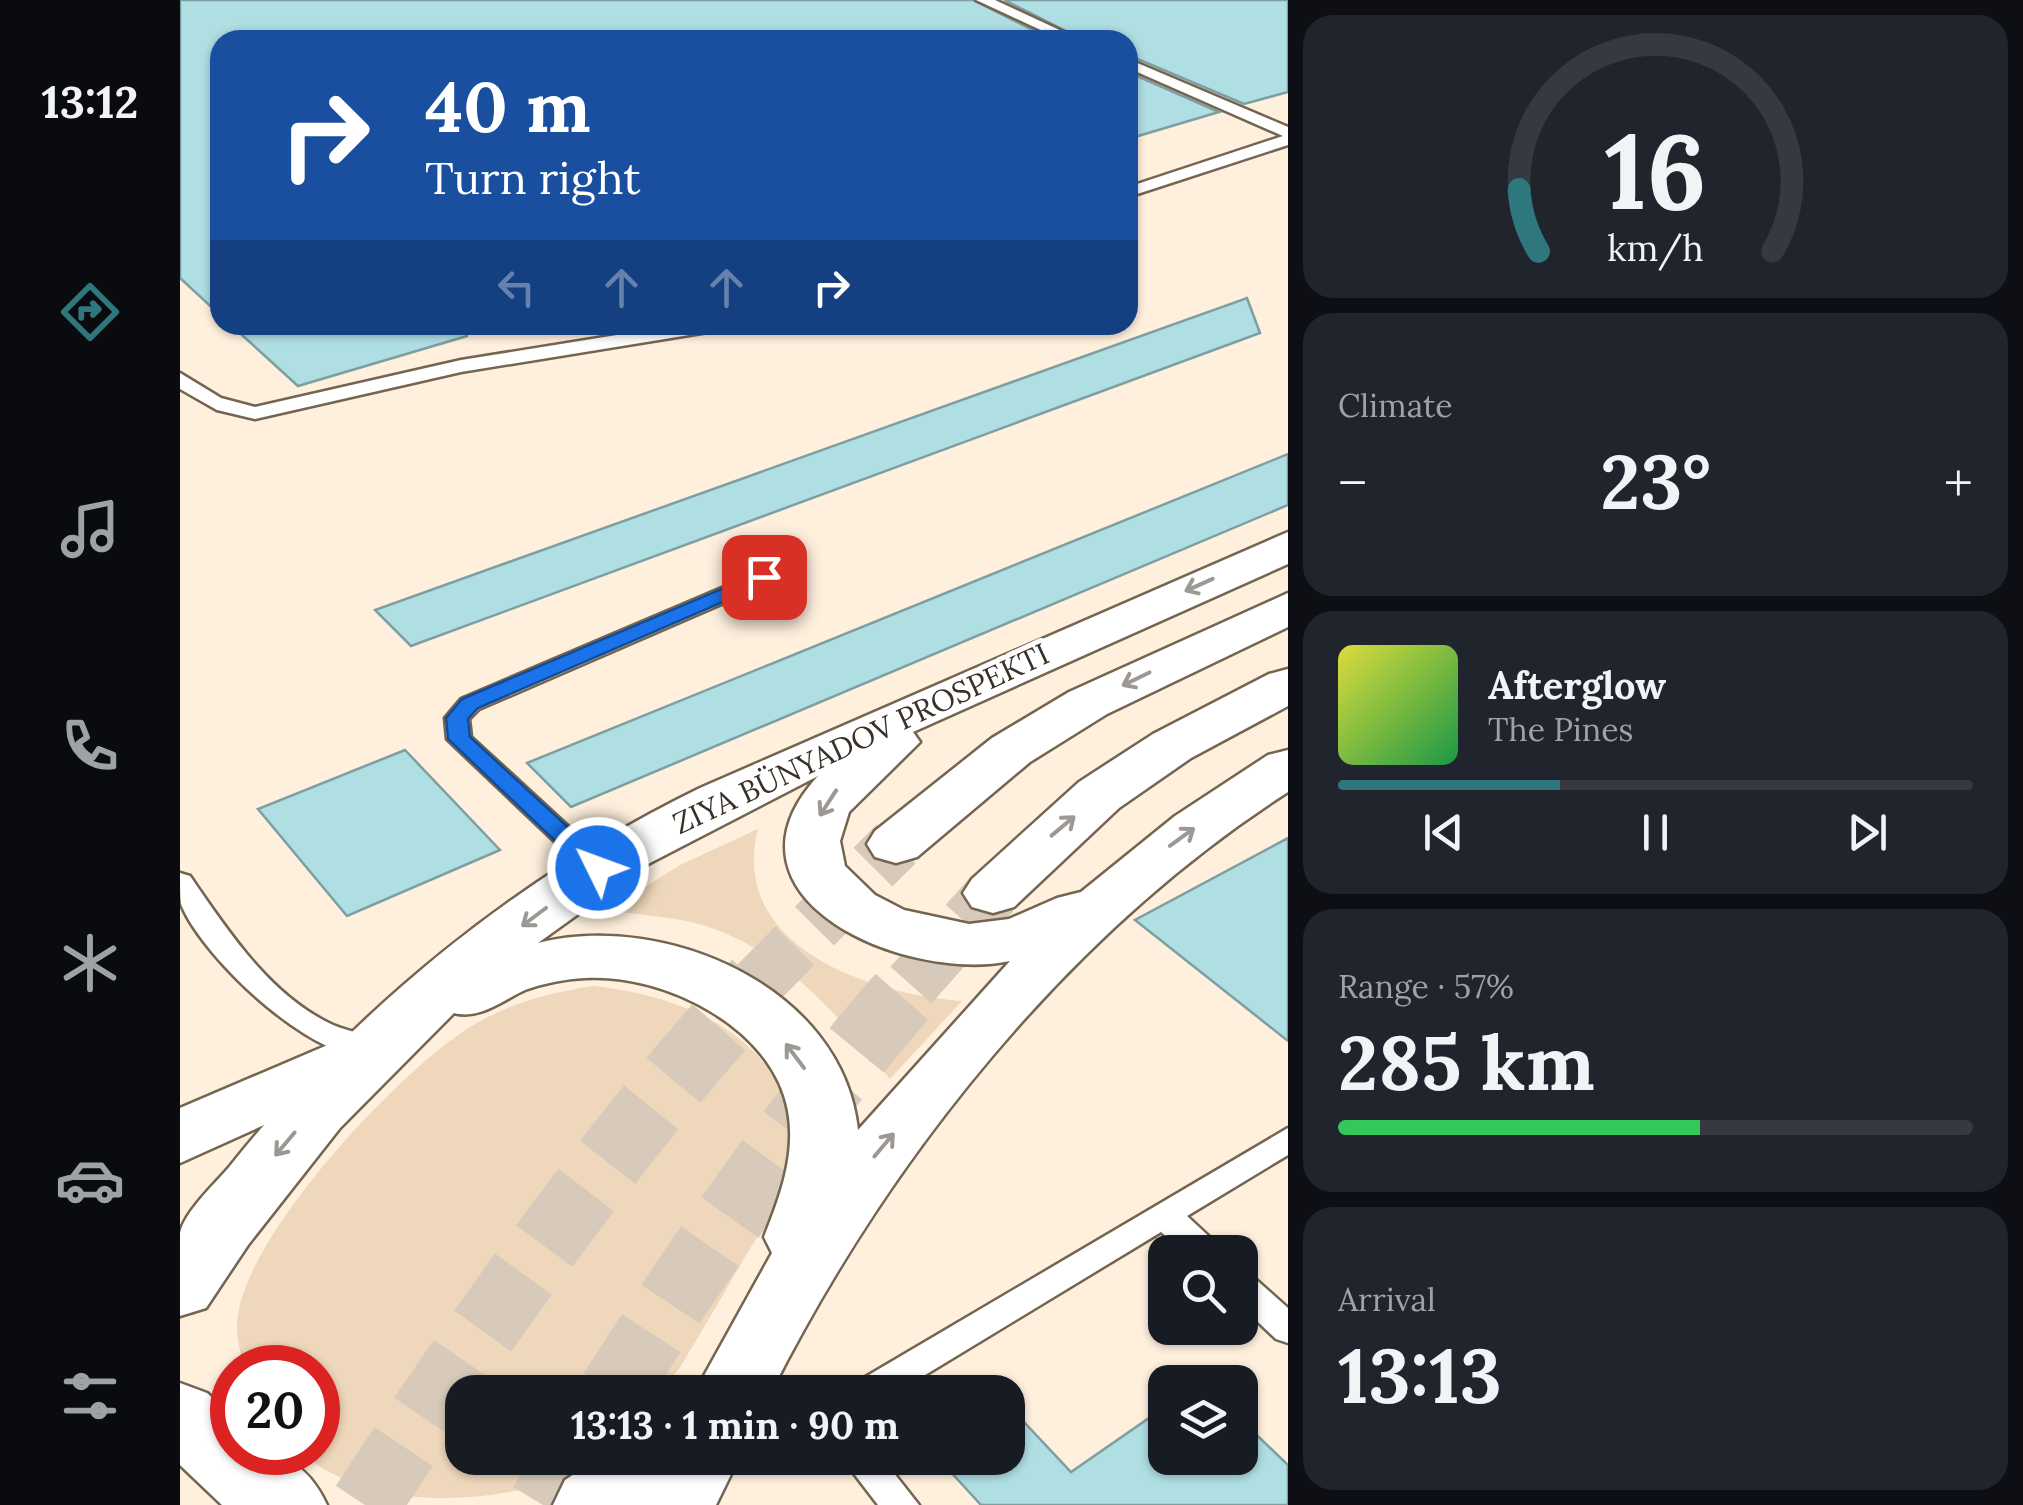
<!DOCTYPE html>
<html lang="en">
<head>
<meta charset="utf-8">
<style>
  body { margin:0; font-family:Lora,serif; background:#20242c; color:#f1f3f6; height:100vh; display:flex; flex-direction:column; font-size:38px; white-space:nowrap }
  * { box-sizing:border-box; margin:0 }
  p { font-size:32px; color:#9ea1a6 }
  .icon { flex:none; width:55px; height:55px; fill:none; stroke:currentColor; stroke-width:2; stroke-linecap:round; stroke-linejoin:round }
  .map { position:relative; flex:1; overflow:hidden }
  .drawer { display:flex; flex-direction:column; gap:15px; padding:15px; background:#0d0f14; width:735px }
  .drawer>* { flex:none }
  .guide { position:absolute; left:30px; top:30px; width:928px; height:305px; border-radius:30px; box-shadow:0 2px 8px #0004; background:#1a4fa0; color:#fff; overflow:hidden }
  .fabs { position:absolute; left:968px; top:1235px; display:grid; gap:20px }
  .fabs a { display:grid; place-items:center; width:110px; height:110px; border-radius:20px; background:#171b24; box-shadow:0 2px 8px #0004; font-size:50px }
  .speed { position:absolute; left:30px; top:1345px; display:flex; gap:20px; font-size:50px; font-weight:700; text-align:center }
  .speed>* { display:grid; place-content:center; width:130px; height:130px; border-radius:50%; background:#171b24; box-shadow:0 2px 8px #0004; line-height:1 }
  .speed .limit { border:15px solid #d22; background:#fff; color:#111 }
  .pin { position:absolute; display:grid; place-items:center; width:85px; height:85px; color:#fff; margin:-42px; border-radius:20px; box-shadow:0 5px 15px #0006 }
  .me { position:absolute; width:110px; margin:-55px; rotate:312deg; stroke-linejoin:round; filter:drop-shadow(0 0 8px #0008) }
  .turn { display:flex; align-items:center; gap:35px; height:210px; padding:0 50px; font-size:45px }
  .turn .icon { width:130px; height:130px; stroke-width:2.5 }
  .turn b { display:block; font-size:70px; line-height:85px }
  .lanes { display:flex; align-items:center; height:95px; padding:0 50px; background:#0003; justify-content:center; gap:50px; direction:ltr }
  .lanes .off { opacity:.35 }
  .big { font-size:75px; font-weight:700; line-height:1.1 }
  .drawer .tile { flex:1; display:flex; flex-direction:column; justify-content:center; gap:15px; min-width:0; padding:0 35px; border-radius:30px; background:#20242c }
  .drawer .dial { align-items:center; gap:0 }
  .dial svg { height:260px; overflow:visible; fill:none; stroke:#363941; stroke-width:7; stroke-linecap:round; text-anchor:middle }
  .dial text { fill:#f1f3f6; stroke:none }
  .song { display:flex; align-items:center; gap:30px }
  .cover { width:120px; height:120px; border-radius:15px; background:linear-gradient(135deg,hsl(60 70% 55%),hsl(140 70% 35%)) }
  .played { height:10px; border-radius:5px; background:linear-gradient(90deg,#2e777d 35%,#363941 35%) }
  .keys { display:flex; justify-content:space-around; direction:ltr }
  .heat { display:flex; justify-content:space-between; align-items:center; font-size:55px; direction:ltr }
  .charge { height:15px; border-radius:8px; background:linear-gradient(90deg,#34c759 57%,#363941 0) }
  .trip { position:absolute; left:265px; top:1375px; width:580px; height:100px; border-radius:30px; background:#171b24; box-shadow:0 2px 8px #0004; font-weight:700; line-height:100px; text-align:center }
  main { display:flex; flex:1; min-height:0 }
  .tabs { display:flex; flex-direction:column; width:180px; justify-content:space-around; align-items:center; background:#090b0e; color:#9ea1a6 }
  .tabs .icon { width:70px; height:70px }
  .tabs .selected { color:#2e777d }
  .tabs b { font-size:45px; color:#f1f3f6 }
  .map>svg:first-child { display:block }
  .green { fill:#eed7bb }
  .building { fill:#afdee3; stroke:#7e9fa2; stroke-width:2.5 }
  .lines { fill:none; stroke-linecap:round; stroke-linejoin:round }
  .primary-tunnel-far1 { stroke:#d7caba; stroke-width:55; stroke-dasharray:55 28; stroke-linecap:butt }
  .primary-tunnel { stroke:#d7caba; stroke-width:70; stroke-dasharray:70 35; stroke-linecap:butt }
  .service-casing { stroke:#746551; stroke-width:5 }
  .tertiary-casing { stroke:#746551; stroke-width:5 }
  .secondary-casing { stroke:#746551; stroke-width:5 }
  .primary-casing { stroke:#746551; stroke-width:5 }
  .service { fill:#fff; fill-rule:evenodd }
  .tertiary { fill:#fff; fill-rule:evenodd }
  .secondary { fill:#fff; fill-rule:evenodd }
  .primary { fill:#fff; fill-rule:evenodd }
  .oneway { stroke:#9c9894 }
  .route { fill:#1a73e8; stroke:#114b97; stroke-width:2.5 }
  .labels { text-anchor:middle; stroke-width:10; stroke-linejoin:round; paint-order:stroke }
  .street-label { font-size:30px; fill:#383129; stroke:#fff }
</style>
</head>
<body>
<main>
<nav class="tabs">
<b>13:12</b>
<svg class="icon selected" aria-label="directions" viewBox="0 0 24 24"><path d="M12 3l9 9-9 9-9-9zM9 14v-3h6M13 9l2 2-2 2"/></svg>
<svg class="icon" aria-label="music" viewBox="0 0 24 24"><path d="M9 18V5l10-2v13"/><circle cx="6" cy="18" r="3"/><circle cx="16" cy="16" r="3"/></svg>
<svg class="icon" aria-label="phone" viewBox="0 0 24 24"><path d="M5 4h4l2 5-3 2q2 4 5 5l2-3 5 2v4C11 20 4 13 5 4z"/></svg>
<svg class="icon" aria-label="climate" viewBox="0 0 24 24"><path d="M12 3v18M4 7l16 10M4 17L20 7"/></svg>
<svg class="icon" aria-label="car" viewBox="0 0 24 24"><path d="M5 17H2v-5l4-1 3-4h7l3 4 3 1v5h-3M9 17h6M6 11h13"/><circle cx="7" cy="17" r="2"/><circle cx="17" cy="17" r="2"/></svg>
<svg class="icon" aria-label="filters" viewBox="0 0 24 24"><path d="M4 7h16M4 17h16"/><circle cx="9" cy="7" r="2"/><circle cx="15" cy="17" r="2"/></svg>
</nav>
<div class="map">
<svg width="1108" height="1505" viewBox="0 0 1108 1505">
  <rect width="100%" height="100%" fill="#fff0de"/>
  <path class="green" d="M 578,829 C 548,947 690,994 782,1001 L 710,1079 C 656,1012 595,940 506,921 C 481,916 455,914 429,910 L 500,865 Z
    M 413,986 C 530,998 645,1062 600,1197 C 594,1216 579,1234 569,1250 C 546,1290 523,1329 499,1369 L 478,1392 L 282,1392 L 282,1458 L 405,1458 C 388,1468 370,1481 351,1488 C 273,1505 185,1505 121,1453 L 138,1452 L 138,1368 L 63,1367 C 61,1353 56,1336 57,1322 C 63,1237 219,1071 290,1027 C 329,1003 369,993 413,986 Z"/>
  <path class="building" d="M 0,0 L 793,0 L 873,40 L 40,40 L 40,315 L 0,278 Z
    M 824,0 L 1108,0 L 1108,92 L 1064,104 L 948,55 L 948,40 L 904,40 Z
    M 948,72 L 1039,112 L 948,139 Z
    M 1067,298 L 1080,333 L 231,646 L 195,610 Z
    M 51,325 L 285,325 L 287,336 L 118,386 Z
    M 1108,454 L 1108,505 L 391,807 L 347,763 Z
    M 225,750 L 320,850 L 167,916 L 78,809 Z
    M 1108,838 L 1108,1041 L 955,920 Z
    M 828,1405 L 891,1472 L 985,1407 L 985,1458 L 1060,1458 L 1060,1419 L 1108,1465 L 1108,1505 L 801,1505 L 758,1458 L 828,1458 Z"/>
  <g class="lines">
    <path class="primary-tunnel-far1" d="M 576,985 L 716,844
      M 731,985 L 813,893"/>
    <path class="primary-tunnel" d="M 433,1392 C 525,1249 621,1110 734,983
      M 185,1505 C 304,1323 432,1144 578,983
      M 363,1505 L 391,1458"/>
    <defs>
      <path id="service" d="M 796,0 L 815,0 L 901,40 L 882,40 Z
        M 948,59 L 1108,127 L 1108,145 L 948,197 L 948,187 L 1103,136 L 948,68 Z
        M 499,325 L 543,325 L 534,331 L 281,372 L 75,419 L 37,410 L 0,389 L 0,373 L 41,398 L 75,407 L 281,360 Z
        M 584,570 L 592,572 L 595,577 L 592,582 L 299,709 L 289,719 L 291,737 L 427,862 L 431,868 L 427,874 L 409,874 L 267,739 L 265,718 L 281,699 Z
        M 0,873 L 10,876 C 48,931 90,996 153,1025 C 170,1032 188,1035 205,1040 L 210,1048 L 205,1056 C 143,1074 22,958 1,904 C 0,896 0,882 0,873 Z
        M 1108,1128 L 1108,1155 L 1007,1216 L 1036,1243 L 1041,1252 L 1004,1252 L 981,1232 L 717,1392 L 672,1392 L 677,1382 Z
        M 1060,1272 L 1072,1276 L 1108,1308 L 1108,1343 L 1096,1339 L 1060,1305 Z
        M 662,1458 L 702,1458 L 739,1505 L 698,1505 Z"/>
      <path id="tertiary" d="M 192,1026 L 215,1032 L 224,1049 L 215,1066 L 0,1163 L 0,1108 Z"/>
      <path id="secondary" d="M 1108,532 L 1108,564 L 733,732 L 740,742 L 669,812 L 660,841 L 665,866 L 695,895 L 724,910 L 789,924 L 829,919 L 877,898 L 901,892 L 995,816 L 1088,755 L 1108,750 L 1108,792 C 887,934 708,1160 591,1392 L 515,1392 L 592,1253 L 584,1237 C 600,1197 616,1154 608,1111 C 593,1027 483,973 405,978 C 386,979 364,983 345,990 C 323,1000 300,1020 274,1013 L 160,1128 L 68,1245 L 26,1308 L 0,1316 C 0,1291 0,1258 0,1233 C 5,1211 35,1184 50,1166 C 175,1009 339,876 520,788 ZM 638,776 C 526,899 727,983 830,961 L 678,1130 C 663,987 484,911 358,943 L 468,864 Z
        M 0,1383 L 27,1393 L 52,1415 L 52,1452 C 99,1452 126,1460 147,1505 L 42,1505 L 0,1465 Z
        M 418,1458 L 559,1458 L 536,1505 L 373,1505 L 385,1480 Z"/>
      <path id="primary" d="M 1108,593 L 1108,627 L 927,714 L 850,762 L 737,857 L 716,863 L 695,857 L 687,844 L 695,831 L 812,738 L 889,692 Z
        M 1108,669 L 1108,706 L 1011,758 L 939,808 L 834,907 L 813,913 L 792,907 L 783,893 L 792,879 L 899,782 L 973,734 L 1089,674 Z"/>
    </defs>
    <use href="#service" class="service-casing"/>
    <use href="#tertiary" class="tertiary-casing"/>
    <use href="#secondary" class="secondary-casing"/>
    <use href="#primary" class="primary-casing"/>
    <use href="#service" class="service"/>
    <use href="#tertiary" class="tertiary"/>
    <use href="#secondary" class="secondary"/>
    <use href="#primary" class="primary"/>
  </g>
  <defs><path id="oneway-shaft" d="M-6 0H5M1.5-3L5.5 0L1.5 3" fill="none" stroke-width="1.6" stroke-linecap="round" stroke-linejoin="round" transform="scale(2.5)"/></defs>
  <g class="oneway">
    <use href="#oneway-shaft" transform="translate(1019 585) rotate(156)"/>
    <use href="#oneway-shaft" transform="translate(956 679) rotate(154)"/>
    <use href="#oneway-shaft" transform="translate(648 803) rotate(123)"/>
    <use href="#oneway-shaft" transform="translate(883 826) rotate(-40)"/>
    <use href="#oneway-shaft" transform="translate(1002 837) rotate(-36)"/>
    <use href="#oneway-shaft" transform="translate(354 917) rotate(143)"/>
    <use href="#oneway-shaft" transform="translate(615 1056) rotate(-127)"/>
    <use href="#oneway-shaft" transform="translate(105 1144) rotate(130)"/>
    <use href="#oneway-shaft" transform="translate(704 1145) rotate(-50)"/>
  </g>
  <path class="route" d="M 584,571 L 591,573 L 591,581 L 298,708 L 288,719 L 290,737 L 427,863 L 430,868 L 427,874 L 410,874 L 268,739 L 266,718 L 282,699 Z"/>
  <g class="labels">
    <g class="street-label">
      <text transform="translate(681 739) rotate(-25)" y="10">ZIYA BÜNYADOV PROSPEKTI</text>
    </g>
  </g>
</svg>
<div class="fabs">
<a><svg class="icon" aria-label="search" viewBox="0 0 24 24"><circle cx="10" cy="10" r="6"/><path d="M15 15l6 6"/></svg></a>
<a><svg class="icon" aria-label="layers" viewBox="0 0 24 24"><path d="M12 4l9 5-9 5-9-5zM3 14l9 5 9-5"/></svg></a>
</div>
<div class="speed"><div class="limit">20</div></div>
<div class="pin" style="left:584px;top:577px;background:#d93025"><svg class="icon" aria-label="arrive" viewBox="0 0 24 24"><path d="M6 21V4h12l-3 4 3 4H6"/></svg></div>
<svg class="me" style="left:418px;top:868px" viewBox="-20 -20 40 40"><circle r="17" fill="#1a73e8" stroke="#fff" stroke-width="3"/><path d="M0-11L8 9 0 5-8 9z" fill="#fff"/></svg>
<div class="trip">13:13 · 1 min · 90 m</div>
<div class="guide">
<div class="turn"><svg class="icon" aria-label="right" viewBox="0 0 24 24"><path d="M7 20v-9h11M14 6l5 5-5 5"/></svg><div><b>40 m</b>Turn right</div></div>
<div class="lanes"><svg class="icon off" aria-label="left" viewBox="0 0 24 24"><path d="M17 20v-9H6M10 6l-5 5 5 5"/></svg><svg class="icon off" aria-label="ahead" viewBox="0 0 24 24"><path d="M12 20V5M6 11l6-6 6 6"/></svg><svg class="icon off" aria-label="ahead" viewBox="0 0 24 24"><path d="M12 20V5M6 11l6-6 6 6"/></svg><svg class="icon" aria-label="right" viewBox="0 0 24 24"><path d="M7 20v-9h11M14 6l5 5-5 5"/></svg></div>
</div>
</div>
<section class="drawer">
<div class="tile dial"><svg viewBox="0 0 100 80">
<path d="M14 69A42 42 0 1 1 86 69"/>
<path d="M14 69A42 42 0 0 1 8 50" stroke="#2e777d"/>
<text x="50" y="56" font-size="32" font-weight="700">16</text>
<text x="50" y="72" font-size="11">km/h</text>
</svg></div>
<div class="tile"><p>Climate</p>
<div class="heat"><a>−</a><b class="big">23°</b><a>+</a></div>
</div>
<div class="tile">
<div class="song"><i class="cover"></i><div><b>Afterglow</b><p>The Pines</p></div></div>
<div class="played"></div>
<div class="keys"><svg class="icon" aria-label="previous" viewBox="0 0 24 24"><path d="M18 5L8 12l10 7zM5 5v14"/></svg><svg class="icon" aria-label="pause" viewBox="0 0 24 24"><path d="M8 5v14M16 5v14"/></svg><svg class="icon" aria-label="next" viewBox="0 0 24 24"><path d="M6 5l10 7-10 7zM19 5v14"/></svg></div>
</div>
<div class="tile"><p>Range · 57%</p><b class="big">285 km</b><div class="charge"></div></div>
<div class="tile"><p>Arrival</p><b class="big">13:13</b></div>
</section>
</main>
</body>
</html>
